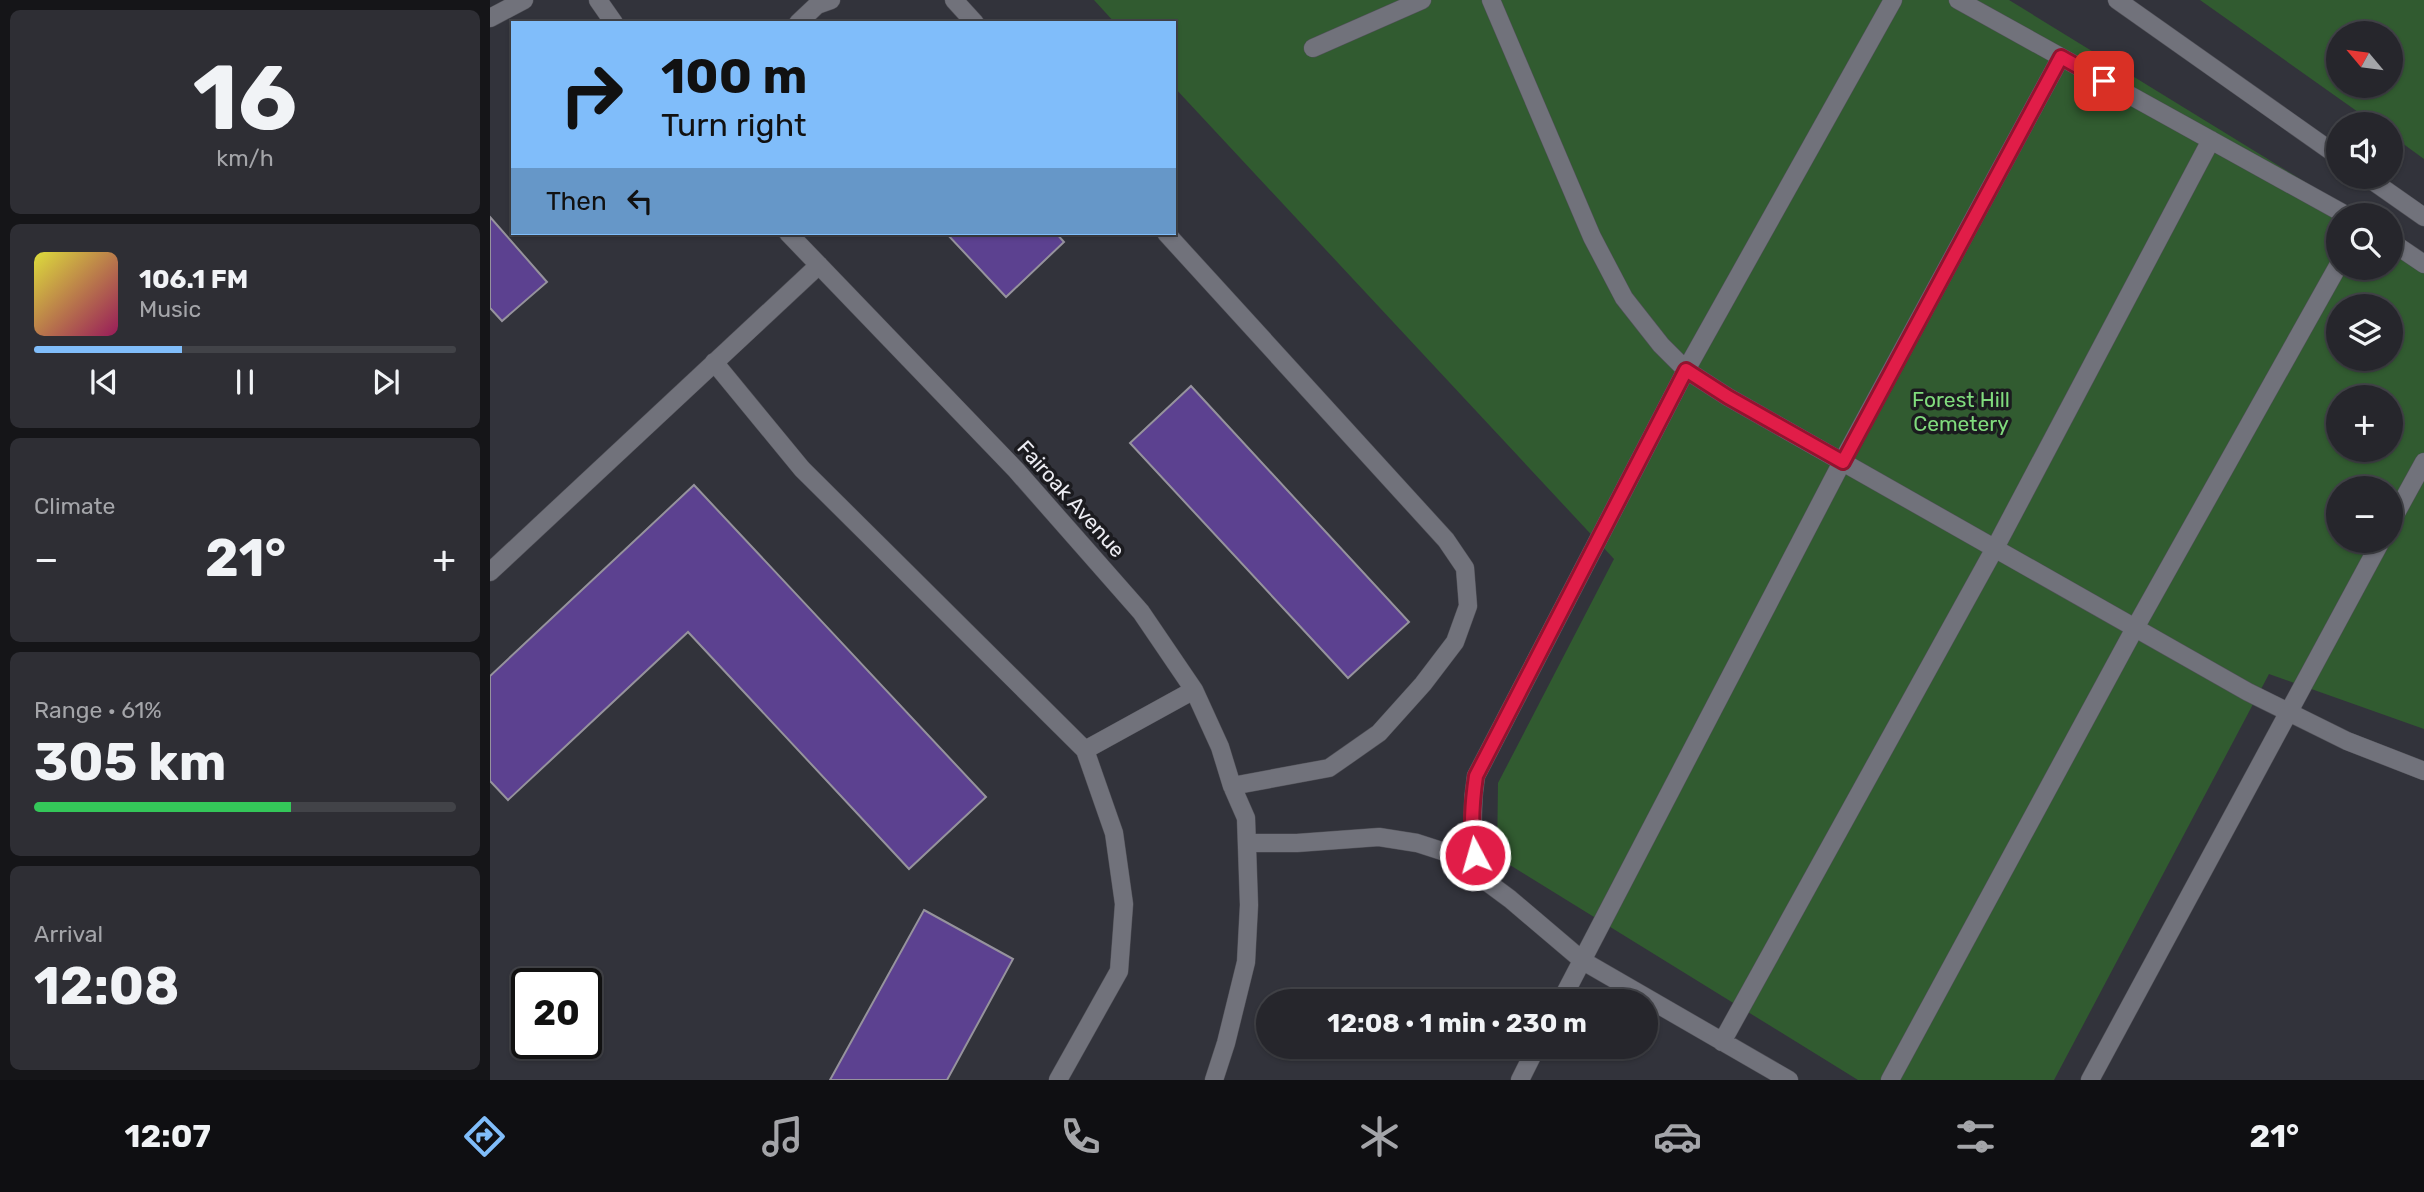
<!DOCTYPE html>
<html lang="en">
<head>
<meta charset="utf-8">
<style>
  body { margin:0; font-family:Rubik,sans-serif; background:#2e2e34; color:#f1f3f6; height:100vh; display:flex; flex-direction:column; font-size:26px; white-space:nowrap }
  * { box-sizing:border-box; margin:0 }
  p { font-size:23px; color:#a4a5a9 }
  .icon { flex:none; width:38px; height:38px; fill:none; stroke:currentColor; stroke-width:2; stroke-linecap:round; stroke-linejoin:round }
  .map { position:relative; flex:1; overflow:hidden }
  .side { display:flex; flex-direction:column; gap:10px; padding:10px; background:#151518; width:490px }
  .side>* { flex:none }
  .banner { position:absolute; left:21px; top:21px; width:665px; height:214px; border-radius:0px; box-shadow:0 2px 5px #0004,0 0 0 2px #424348; background:#80bdfa; color:#111; overflow:hidden }
  .needle { width:46px; rotate:299deg }
  .fabs { position:absolute; left:1836px; top:21px; display:grid; gap:14px }
  .fabs a { display:grid; place-items:center; width:77px; height:77px; border-radius:50%; background:#26262c; box-shadow:0 2px 5px #0004,0 0 0 2px #424348; font-size:35px }
  .speed { position:absolute; left:21px; top:968px; display:flex; gap:14px; font-size:35px; font-weight:700; text-align:center }
  .speed>* { display:grid; place-content:center; width:91px; height:91px; border-radius:50%; background:#26262c; box-shadow:0 2px 5px #0004,0 0 0 2px #424348; line-height:1 }
  .speed .limit { border:4px solid #111; border-radius:10px; background:#fff; color:#111 }
  .pin { position:absolute; display:grid; place-items:center; width:60px; height:60px; color:#fff; margin:-30px; border-radius:14px; box-shadow:0 4px 10px #0006 }
  .me { position:absolute; width:77px; margin:-38px; rotate:354deg; stroke-linejoin:round; filter:drop-shadow(0 0 5px #0008) }
  .turn { display:flex; align-items:center; gap:24px; height:147px; padding:0 35px; font-size:32px }
  .turn .icon { width:91px; height:91px; stroke-width:2.5 }
  .turn b { display:block; font-size:49px; line-height:60px }
  .then { display:flex; align-items:center; height:66px; padding:0 35px; background:#0003; gap:14px; font-size:26px }
  .big { font-size:52px; font-weight:700; line-height:1.1 }
  .side .card { flex:1; display:flex; flex-direction:column; justify-content:center; gap:10px; min-width:0; padding:0 24px; border-radius:10px; background:#2e2e34 }
  .side .dial { align-items:center; gap:0 }
  .dial b { font-size:91px; line-height:1 }
  .song { display:flex; align-items:center; gap:21px }
  .cover { width:84px; height:84px; border-radius:10px; background:linear-gradient(135deg,hsl(60 70% 55%),hsl(330 70% 35%)) }
  .played { height:7px; border-radius:4px; background:linear-gradient(90deg,#80bdfa 35%,#424348 35%) }
  .keys { display:flex; justify-content:space-around; direction:ltr }
  .heat { display:flex; justify-content:space-between; align-items:center; font-size:38px; direction:ltr }
  .charge { height:10px; border-radius:5px; background:linear-gradient(90deg,#34c759 61%,#424348 0) }
  .trip { position:absolute; left:766px; top:989px; width:402px; height:70px; border-radius:35px; background:#26262c; box-shadow:0 2px 5px #0004,0 0 0 2px #424348; font-weight:700; line-height:70px; text-align:center }
  .tabs { display:flex; height:112px; justify-content:space-around; align-items:center; background:#0f0f12; color:#a4a5a9 }
  .tabs .icon { width:49px; height:49px }
  .tabs .current { color:#80bdfa }
  .tabs b { font-size:32px; color:#f1f3f6 }
  main { display:flex; flex:1; min-height:0 }
  .map>svg:first-child { display:block }
  .green { fill:#315b30; fill-rule:evenodd }
  .building { fill:#5c4190; stroke:#96939d; stroke-width:2 }
  .lines { fill:none; stroke-linecap:round; stroke-linejoin:round }
  .minor-casing { stroke:#515158; stroke-width:19 }
  .minor { stroke:#71727b; stroke-width:18 }
  .route-casing { stroke:#92132f; stroke-width:18 }
  .route { stroke:#e11d48; stroke-width:12 }
  .labels { text-anchor:middle; stroke-width:7; stroke-linejoin:round; paint-order:stroke }
  .park-label { font-size:21px; fill:#80db7d; stroke:#1b1b1f }
  .street-label { font-size:21px; fill:#ececf2; stroke:#1b1b1f }
</style>
</head>
<body>
<main>
<section class="side">
<div class="card dial"><b>16</b><p>km/h</p></div>
<div class="card">
<div class="song"><i class="cover"></i><div><b>106.1 FM</b><p>Music</p></div></div>
<div class="played"></div>
<div class="keys"><svg class="icon" aria-label="previous" viewBox="0 0 24 24"><path d="M18 5L8 12l10 7zM5 5v14"/></svg><svg class="icon" aria-label="pause" viewBox="0 0 24 24"><path d="M8 5v14M16 5v14"/></svg><svg class="icon" aria-label="next" viewBox="0 0 24 24"><path d="M6 5l10 7-10 7zM19 5v14"/></svg></div>
</div>
<div class="card"><p>Climate</p>
<div class="heat"><a>−</a><b class="big">21°</b><a>+</a></div>
</div>
<div class="card"><p>Range · 61%</p><b class="big">305 km</b><div class="charge"></div></div>
<div class="card"><p>Arrival</p><b class="big">12:08</b></div>
</section>
<div class="map">
<svg width="1934" height="1080" viewBox="0 0 1934 1080">
  <rect width="100%" height="100%" fill="#32333b"/>
  <path class="green" d="M 604,0 L 1519,0 L 1869,215 L 1848,215 L 1848,268 L 1900,268 L 1901,234 L 1934,255 L 1934,729 L 1779,674 L 1564,1080 L 1368,1080 L 1007,857 L 1008,783 L 1124,559 L 684,87 L 684,23 L 625,23 ZM 1848,306 L 1900,306 L 1900,359 L 1848,359 ZM 1848,397 L 1900,397 L 1900,450 L 1848,450 ZM 1848,488 L 1900,488 L 1900,541 L 1848,541 Z
    M 1710,0 L 1934,0 L 1934,159 L 1901,135 L 1900,124 L 1885,124 ZM 1848,33 L 1900,33 L 1900,86 L 1848,86 Z"/>
  <path class="building" d="M 0,217 L 57,282 L 12,321 L 0,308 Z
    M 456,233 L 566,233 L 574,242 L 516,297 Z
    M 701,386 L 919,622 L 858,678 L 640,443 Z
    M 204,485 L 496,797 L 419,869 L 198,632 L 18,800 L 0,781 L 0,676 Z
    M 434,910 L 523,959 L 457,1080 L 340,1080 Z"/>
  <g class="lines">
    <defs>
      <path id="minor" d="M 108,0 L 124,23
        M 464,0 L 485,23
        M 1001,0 L 1102,237 L 1134,298 L 1171,345 L 1196,370 L 1238,397 L 1758,692 L 1857,741 L 1934,771
        M 1468,0 L 1856,215
        M 1627,0 L 1848,156
        M 0,18 L 34,0
        M 308,23 L 327,5 L 341,0
        M 823,48 L 932,0
        M 1877,177 L 1934,217
        M 298,233 L 526,470 L 651,612 L 704,690 L 730,747 L 742,786 L 756,818 L 759,905 L 756,962 L 736,1043 L 724,1080
        M 676,233 L 956,540 L 975,568 L 978,606 L 965,642 L 933,684 L 889,733 L 839,768 L 742,786
        M 1900,241 L 1934,264
        M 224,362 L 312,469 L 595,750 L 624,833 L 634,904 L 629,971 L 568,1080
        M 1900,524 L 1934,462
        M 0,572 L 329,265
        M 595,750 L 704,690
        M 757,843 L 807,843 L 889,837 L 927,843 L 958,853 L 1020,899 L 1093,961 L 1299,1080
        M 989,877 C 983,840 980,813 986,776 L 1196,370 L 1403,0
        M 1071,1001 L 1352,462 L 1571,57
        M 1232,1042 L 1505,548 L 1721,140
        M 1030,1080 L 1047,1046
        M 1400,1080 L 1645,628 L 1848,266
        M 1600,1080 L 1891,541"/>
    </defs>
    <use href="#minor" class="minor-casing"/>
    <use href="#minor" class="minor"/>
  </g>
  <g class="lines">
    <defs>
      <path id="route" d="M 985,855 C 980,828 982,803 986,776 L 1196,370 L 1238,397 L 1353,462 L 1571,57 L 1614,81"/>
    </defs>
    <use href="#route" class="route-casing"/>
    <use href="#route" class="route"/>
  </g>
  <g class="labels">
    <g class="park-label">
      <text x="1471" y="407">Forest Hill<tspan x="1471" dy="24">Cemetery</tspan></text>
    </g>
    <g class="street-label">
      <text transform="translate(581 499) rotate(48)" y="7">Fairoak Avenue</text>
    </g>
  </g>
</svg>
<div class="fabs">
<a><svg class="needle" viewBox="-14 -14 28 28"><path d="M0-13l5 13h-10z" fill="#e53935"/><path d="M0 13l5-13h-10z" fill="#a4a5a9"/></svg></a>
<a><svg class="icon" aria-label="sound" viewBox="0 0 24 24"><path d="M4 9h4l5-4v14l-5-4H4zM17 9q2 3 0 6"/></svg></a>
<a><svg class="icon" aria-label="search" viewBox="0 0 24 24"><circle cx="10" cy="10" r="6"/><path d="M15 15l6 6"/></svg></a>
<a><svg class="icon" aria-label="layers" viewBox="0 0 24 24"><path d="M12 4l9 5-9 5-9-5zM3 14l9 5 9-5"/></svg></a>
<a>+</a>
<a>−</a>
</div>
<div class="speed"><div class="limit">20</div></div>
<div class="pin" style="left:1614px;top:81px;background:#d93025"><svg class="icon" aria-label="arrive" viewBox="0 0 24 24"><path d="M6 21V4h12l-3 4 3 4H6"/></svg></div>
<svg class="me" style="left:985px;top:855px" viewBox="-20 -20 40 40"><circle r="17" fill="#e11d48" stroke="#fff" stroke-width="3"/><path d="M0-11L8 9 0 5-8 9z" fill="#fff"/></svg>
<div class="trip">12:08 · 1 min · 230 m</div>
<div class="banner">
<div class="turn"><svg class="icon" aria-label="right" viewBox="0 0 24 24"><path d="M7 20v-9h11M14 6l5 5-5 5"/></svg><div><b>100 m</b>Turn right</div></div>
<div class="then">Then<svg class="icon" aria-label="left" viewBox="0 0 24 24"><path d="M17 20v-9H6M10 6l-5 5 5 5"/></svg></div>
</div>
</div>
</main>
<nav class="tabs">
<b>12:07</b>
<svg class="icon current" aria-label="directions" viewBox="0 0 24 24"><path d="M12 3l9 9-9 9-9-9zM9 14v-3h6M13 9l2 2-2 2"/></svg>
<svg class="icon" aria-label="music" viewBox="0 0 24 24"><path d="M9 18V5l10-2v13"/><circle cx="6" cy="18" r="3"/><circle cx="16" cy="16" r="3"/></svg>
<svg class="icon" aria-label="phone" viewBox="0 0 24 24"><path d="M5 4h4l2 5-3 2q2 4 5 5l2-3 5 2v4C11 20 4 13 5 4z"/></svg>
<svg class="icon" aria-label="climate" viewBox="0 0 24 24"><path d="M12 3v18M4 7l16 10M4 17L20 7"/></svg>
<svg class="icon" aria-label="car" viewBox="0 0 24 24"><path d="M5 17H2v-5l4-1 3-4h7l3 4 3 1v5h-3M9 17h6M6 11h13"/><circle cx="7" cy="17" r="2"/><circle cx="17" cy="17" r="2"/></svg>
<svg class="icon" aria-label="filters" viewBox="0 0 24 24"><path d="M4 7h16M4 17h16"/><circle cx="9" cy="7" r="2"/><circle cx="15" cy="17" r="2"/></svg>
<b>21°</b>
</nav>
</body>
</html>
